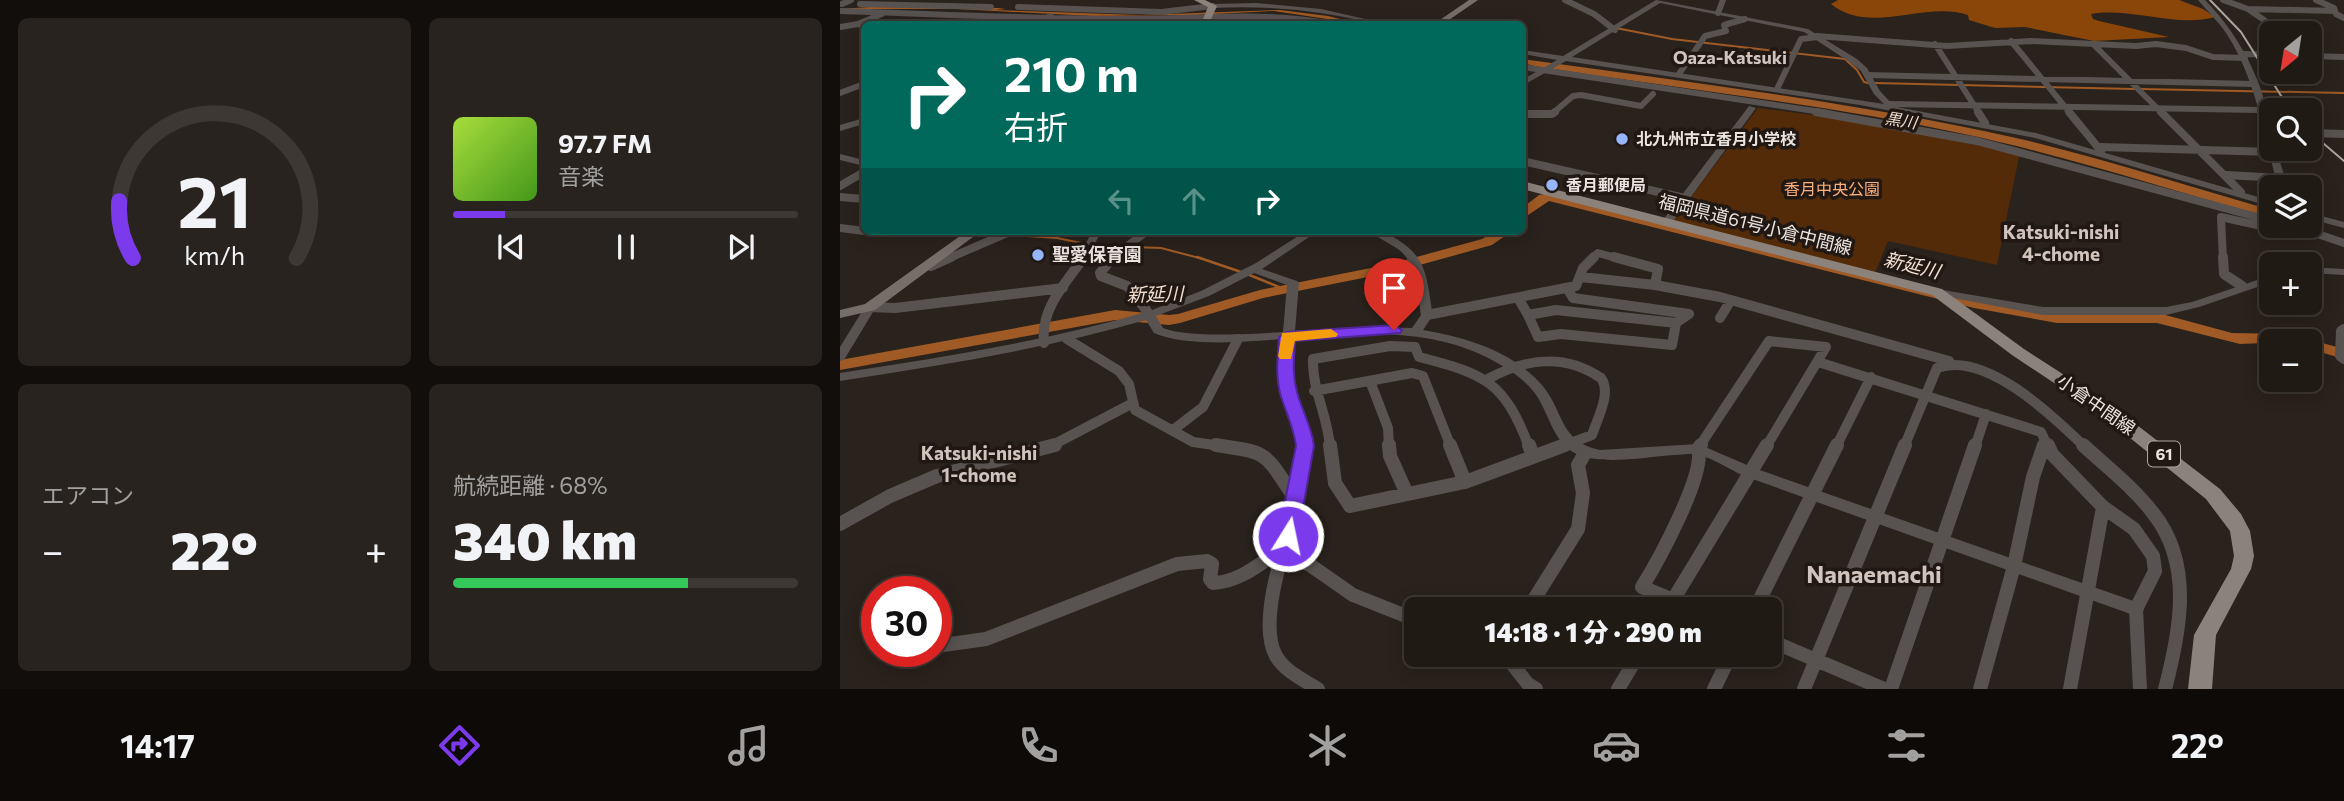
<!DOCTYPE html>
<html lang="ja">
<head>
<meta charset="utf-8">
<style>
  body { margin:0; font-family:Commissioner,"Noto Sans JP",sans-serif; background:#28231e; color:#f1f3f6; height:100vh; display:flex; flex-direction:column; font-size:26px; white-space:nowrap }
  * { box-sizing:border-box; margin:0 }
  p { font-size:23px; color:#a2a1a0 }
  .icon { flex:none; width:38px; height:38px; fill:none; stroke:currentColor; stroke-width:2; stroke-linecap:round; stroke-linejoin:round }
  .map { position:relative; flex:1; overflow:hidden }
  .panel { display:flex; flex-direction:column; gap:18px; padding:18px; background:#120e0c; width:840px }
  .panel>* { flex:none }
  .hud { position:absolute; left:21px; top:21px; width:665px; height:214px; border-radius:10px; box-shadow:0 4px 18px #0003,0 0 0 2px #3d3834; background:#00695c; color:#fff; overflow:hidden }
  .needle { width:46px; rotate:210deg }
  .fabs { position:absolute; left:1419px; top:21px; display:grid; gap:14px }
  .fabs a { display:grid; place-items:center; width:63px; height:63px; border-radius:10px; background:#201a15; box-shadow:0 4px 18px #0003,0 0 0 2px #3d3834; font-size:35px }
  .speed { position:absolute; left:21px; top:576px; display:flex; gap:14px; font-size:35px; font-weight:700; text-align:center }
  .speed>* { display:grid; place-content:center; width:91px; height:91px; border-radius:50%; background:#201a15; box-shadow:0 4px 18px #0003,0 0 0 2px #3d3834; line-height:1 }
  .speed .limit { border:10px solid #d22; background:#fff; color:#111 }
  .pin { position:absolute; display:grid; place-items:center; width:60px; height:60px; color:#fff; margin:-72px -30px; border-radius:50% 50% 50% 0; rotate:-45deg; box-shadow:0 0 7px #0007 }
  .pin .icon { rotate:45deg }
  .me { position:absolute; width:77px; margin:-38px; rotate:10deg; stroke-linejoin:round; filter:drop-shadow(0 0 5px #0008) }
  .turn { display:flex; align-items:center; gap:24px; height:147px; padding:0 28px; font-size:32px }
  .turn .icon { width:91px; height:91px; stroke-width:2.5 }
  .turn b { display:block; font-size:49px; line-height:60px }
  .lanes { display:flex; align-items:center; height:66px; padding:0 28px; background:#0003; justify-content:center; gap:35px; direction:ltr }
  .lanes .off { opacity:.35 }
  .big { font-size:52px; font-weight:800; line-height:1.1 }
  .panel .card { flex:1; display:flex; flex-direction:column; justify-content:center; gap:10px; min-width:0; padding:0 24px; border-radius:10px; background:#28231e }
  .panel .dial { align-items:center; gap:0 }
  .dial svg { height:182px; overflow:visible; fill:none; stroke:#3d3834; stroke-width:7; stroke-linecap:round; text-anchor:middle }
  .dial text { fill:#f1f3f6; stroke:none }
  .song { display:flex; align-items:center; gap:21px }
  .cover { width:84px; height:84px; border-radius:10px; background:linear-gradient(135deg,hsl(80 70% 55%),hsl(100 70% 35%)) }
  .played { height:7px; border-radius:4px; background:linear-gradient(90deg,#7c3aed 15%,#3d3834 15%) }
  .keys { display:flex; justify-content:space-around; direction:ltr }
  .heat { display:flex; justify-content:space-between; align-items:center; font-size:38px; direction:ltr }
  .charge { height:10px; border-radius:5px; background:linear-gradient(90deg,#34c759 68%,#3d3834 0) }
  .panel .tiles { flex:1; display:grid; gap:18px; grid-template-columns:repeat(2,1fr) }
  .trip { position:absolute; left:564px; top:597px; width:378px; height:70px; border-radius:10px; background:#201a15; box-shadow:0 4px 18px #0003,0 0 0 2px #3d3834; font-weight:800; line-height:70px; text-align:center }
  .tab-bar { display:flex; height:112px; justify-content:space-around; align-items:center; background:#0d0a08; color:#a2a1a0 }
  .tab-bar .icon { width:49px; height:49px }
  .tab-bar .active { color:#7c3aed }
  .tab-bar b { font-size:32px; color:#f1f3f6 }
  main { display:flex; flex:1; min-height:0 }
  .map>svg:first-child { display:block }
  .green { fill:#542b09 }
  .forest { fill:#8a4608 }
  .water { fill:#a05a25 }
  .lines { fill:none; stroke-linecap:round; stroke-linejoin:round }
  .stream-far1 { stroke:#a05a25; stroke-width:2 }
  .stream { stroke:#a05a25; stroke-width:2.5 }
  .river { fill:#a05a25; fill-rule:evenodd }
  .minor-far3 { stroke:#585351; stroke-width:6 }
  .minor-far2 { stroke:#585351; stroke-width:8 }
  .minor-far1 { stroke:#585351; stroke-width:10 }
  .minor { stroke:#585351; stroke-width:14 }
  .tertiary { fill:#585351; fill-rule:evenodd }
  .secondary { fill:#756e69; fill-rule:evenodd }
  .primary { fill:#8c827c; fill-rule:evenodd }
  .tram { stroke:#aba5a0; stroke-width:2 }
  .minor-bridge { stroke:#585351; stroke-width:14 }
  .route { fill:#7c3aed; stroke:#51269a; stroke-width:2 }
  .slow { fill:#f59e0b }
  .poi-dot { fill:#95b6fd; stroke:#211813; stroke-width:2.5 }
  .labels { text-anchor:middle; stroke-width:7; stroke-linejoin:round; paint-order:stroke }
  .far-water-label { font-size:16px; font-style:italic; fill:#f3dfd2; stroke:#211813 }
  .far-poi-label { font-size:16px; font-weight:bold; fill:#eae4e0; stroke:#211813; text-anchor:start }
  .far-park-label { font-size:16px; fill:#feb07b; stroke:#211813 }
  .shield { fill:#211813; stroke:#aea7a2; stroke-width:2 }
  .shield-label { font-size:16px; font-weight:bold; fill:#eae4e0 }
  .far-quarter-label { font-size:18px; font-weight:bold; fill:#d0c4bd; stroke:#211813 }
  .street-label { font-size:18px; fill:#eae4e0; stroke:#211813 }
  .poi-label { font-size:18px; font-weight:bold; fill:#eae4e0; stroke:#211813; text-anchor:start }
  .neighbourhood-label { font-size:19px; font-weight:bold; fill:#d0c4bd; stroke:#211813 }
  .water-label { font-size:19px; font-style:italic; fill:#f3dfd2; stroke:#211813 }
  .near-quarter-label { font-size:24px; font-weight:bold; fill:#d0c4bd; stroke:#211813 }
</style>
</head>
<body>
<main>
<section class="panel">
<div class="tiles">
<div class="card dial"><svg viewBox="0 0 100 80">
<path d="M14 69A42 42 0 1 1 86 69"/>
<path d="M14 69A42 42 0 0 1 8 44" stroke="#7c3aed"/>
<text x="50" y="56" font-size="32" font-weight="700">21</text>
<text x="50" y="72" font-size="11">km/h</text>
</svg></div>
<div class="card">
<div class="song"><i class="cover"></i><div><b>97.7 FM</b><p>音楽</p></div></div>
<div class="played"></div>
<div class="keys"><svg class="icon" aria-label="previous" viewBox="0 0 24 24"><path d="M18 5L8 12l10 7zM5 5v14"/></svg><svg class="icon" aria-label="pause" viewBox="0 0 24 24"><path d="M8 5v14M16 5v14"/></svg><svg class="icon" aria-label="next" viewBox="0 0 24 24"><path d="M6 5l10 7-10 7zM19 5v14"/></svg></div>
</div>
<div class="card"><p>エアコン</p>
<div class="heat"><a>−</a><b class="big">22°</b><a>+</a></div>
</div>
<div class="card"><p>航続距離 · 68%</p><b class="big">340 km</b><div class="charge"></div></div>
</div>
</section>
<div class="map">
<svg width="1504" height="689" viewBox="0 0 1504 689">
  <rect width="100%" height="100%" fill="#2a221c"/>
  <path class="green" d="M 918,108 L 1051,125 L 1180,152 L 1157,265 L 1048,241 L 1035,273 L 833,221 Z"/>
  <path class="forest" d="M 998,0 L 1339,0 L 1363,9 L 1375,17 C 1336,28 1291,7 1251,14 L 1253,19 L 1259,21 L 1329,37 L 1254,41 L 1185,27 L 1155,28 L 1129,20 L 1128,15 C 1085,0 1030,36 991,4 Z"/>
  <path class="water" d="M 30,7 L 158,8 L 166,9 L 154,10 L 300,15 L 440,10 L 488,16 L 520,24 L 434,11 L 355,15 L 252,16 L 118,9 L 0,9 Z
    M 682,59 C 847,82 1014,102 1176,138 C 1262,158 1347,186 1431,210 L 1431,218 C 1329,190 1228,156 1124,134 C 982,103 837,89 694,66 L 683,63 Z"/>
  <g class="lines">
    <path class="stream-far1" d="M 776,28 L 832,39 L 1005,59 L 1017,70 L 1024,82 L 1028,83
      M 1035,83 L 1294,89
      M 1301,89 L 1504,93
      M 171,235 L 217,238 L 265,248 L 282,247
      M 293,247 L 321,248 L 363,259"/>
    <path class="stream" d="M 357,257 L 401,272
      M 407,274 L 444,289"/>
    <path class="river" d="M 709,193 L 1134,300 L 1217,313 L 1318,313 L 1392,333 L 1450,334 L 1504,349 L 1504,359 L 1470,349 L 1470,341 L 1400,344 L 1317,323 L 1217,323 L 1134,308 L 709,201 L 682,219 L 682,208 L 699,195 Z
      M 656,231 L 672,231 L 652,245 L 558,271 L 423,298 L 340,323 L 329,325 L 275,320 L 0,370 L 0,360 L 275,310 L 329,315 L 338,314 L 420,290 L 551,264 L 642,239 Z"/>
    <path class="minor-far3" d="M 725,0 L 754,14 L 775,30
      M 1383,0 L 1408,9 L 1443,33
      M 1476,0 L 1494,8 L 1496,14 L 1504,18
      M 2,4 L 11,0
      M 20,4 L 151,7
      M 178,7 L 321,12 L 373,6
      M 1408,9 L 1495,11
      M 0,11 C 98,14 196,19 294,19 C 361,19 425,11 491,24
      M 878,13 L 883,0
      M 390,18 L 389,21 L 409,24
      M 194,24 L 211,16
      M 24,26 L 18,24 L 42,14
      M 0,27 L 18,24
      M 977,36 L 1107,46 L 1191,41 L 1296,46 L 1316,44 L 1346,48 L 1373,57 L 1405,58
      M 1171,41 L 1230,113
      M 1095,44 L 1139,113
      M 1253,44 L 1322,113
      M 1404,54 L 1432,55
      M 1470,56 L 1504,57
      M 682,67 L 988,113
      M 839,74 L 865,36 L 886,31 L 884,25 L 905,19
      M 1027,75 L 1413,84
      M 938,87 L 961,39 L 978,37
      M 0,93 L 24,84
      M 1048,104 L 1420,110
      M 713,113 L 733,96 L 741,95 L 801,106 L 813,94"/>
    <path class="minor-far2" d="M 976,112 L 1137,141 L 1432,221
      M 1138,112 L 1145,123
      M 1229,112 L 1261,151
      M 1321,112 L 1401,192
      M 682,114 L 712,114 L 715,112
      M 1470,133 L 1504,134
      M 1260,147 L 1433,152
      M 682,161 L 845,198
      M 1386,175 L 1441,178
      M 0,186 L 24,172
      M 0,197 L 24,199
      M 1454,226 L 1504,243
      M 0,228 L 24,231
      M 26,231 L 54,231
      M 107,259 L 172,231
      M 242,259 L 257,231
      M 271,259 L 307,231
      M 752,259 L 758,253 L 780,259
      M 1383,259 L 1381,217 L 1426,227 L 1439,226"/>
    <path class="minor-far1" d="M 273,257 L 260,273 L 261,276 L 287,286 L 307,311
      M 774,257 L 818,269 L 815,285 L 880,297 L 1109,361
      M 1383,257 L 1384,274 L 1402,286
      M 91,266 L 111,257
      M 741,277 L 815,285
      M 678,298 L 688,315 L 716,310 L 836,323 L 849,314 L 733,298 L 727,288
      M 30,307 L 55,308 L 223,288
      M 587,315 L 736,286 L 743,268 L 754,257
      M 688,315 L 698,337 L 721,334 L 832,345 L 836,323
      M 880,318 L 891,300
      M 1504,329 L 1501,331 L 1500,356 L 1504,359
      M 227,339 L 279,371 L 289,384 L 295,410 L 353,442 L 388,447
      M 204,343 C 200,309 225,284 244,257
      M 978,362 L 1201,432 L 1208,447
      M 646,380 C 684,359 723,352 761,378 C 772,393 757,419 752,435 L 720,447
      M 530,381 L 548,428 L 549,447
      M 474,391 L 572,373 L 583,376 L 611,447
      M 333,430 L 363,407 L 398,339
      M 209,447 L 291,404
      M 490,447 C 488,416 472,390 473,359 L 550,346 L 575,347 L 579,357 C 645,374 664,381 689,447
      M 859,447 L 929,341 L 986,347 L 926,447
      M 996,447 L 1031,377
      M 1064,447 L 1097,368 C 1145,350 1213,416 1245,447
      M 1135,447 L 1146,414
      M 1203,447 L 1205,441"/>
    <path class="minor" d="M 376,445 C 430,453 424,452 454,497
      M 490,445 L 495,483 L 510,506 L 625,482 L 725,445
      M 549,445 L 550,456 L 567,494
      M 610,445 L 625,482
      M 689,445 L 693,456
      M 1208,445 L 1212,454 L 1263,507 L 1294,529 L 1313,556 L 1315,571 L 1296,609 L 1300,689
      M 1243,445 C 1267,467 1294,488 1313,513 C 1354,564 1340,632 1325,689
      M 453,513 C 445,548 417,622 436,656 C 444,671 464,680 478,689
      M 0,524 L 50,496 L 97,476 L 215,445
      M 453,558 L 470,565 L 513,595 L 576,620
      M 833,600 L 854,609
      M 833,600 L 802,587 C 817,563 866,474 858,449 L 861,445
      M 833,600 L 927,445
      M 688,609 L 738,529 L 743,493 L 738,465 L 745,453
      M 828,609 L 833,600
      M 915,609 L 997,445
      M 929,640 L 1044,689
      M 96,646 L 146,639 L 337,564 L 367,561 L 372,564 L 370,579 L 373,583 C 395,582 412,570 429,558
      M 664,654 L 688,684 L 696,689
      M 778,689 L 799,654
      M 874,689 L 891,654
      M 964,689 L 1065,445
      M 1051,689 L 1135,445
      M 1140,689 L 1174,566 L 1193,477 L 1204,445
      M 1230,689 L 1263,507"/>
    <path class="tertiary" d="M 816,0 L 968,29 L 1017,59 L 1027,68 L 1040,91 L 1052,104 L 1051,106 L 1196,133 L 1432,201 L 1432,207 L 1195,138 L 1020,105 L 726,61 L 682,86 L 682,80 L 717,60 L 682,54 L 682,50 L 723,56 ZM 820,3 L 964,32 L 1011,63 L 1021,71 L 1034,94 L 1044,104 L 732,57 Z
      M 1358,0 L 1365,0 C 1402,37 1432,96 1432,149 L 1436,149 L 1448,187 L 1438,187 C 1424,136 1416,78 1386,33 C 1378,21 1367,11 1358,0 Z
      M 417,3 L 481,9 L 547,24 L 537,24 C 483,11 429,5 373,8 L 370,6 L 373,4 Z
      M 909,106 L 916,108 L 831,224 L 823,224 L 823,220 Z
      M 24,118 L 24,124 L 0,131 L 0,125 Z
      M 0,154 L 24,160 L 24,166 L 0,160 Z
      M 1470,213 L 1504,222 L 1504,228 L 1470,219 Z
      M 466,231 L 478,231 L 422,269 L 457,281 L 459,283 L 455,331 L 517,327 L 572,328 L 581,315 C 577,292 578,264 558,249 C 549,243 538,238 530,231 C 543,231 550,234 561,242 C 589,260 587,285 593,315 L 583,330 C 625,337 672,351 701,384 C 725,411 718,441 760,450 L 858,444 L 914,468 L 1302,604 L 1304,609 L 1302,614 L 1296,616 L 904,476 C 891,470 869,456 855,454 C 849,453 841,455 834,455 C 806,457 765,465 739,455 C 712,444 710,413 694,392 C 683,378 667,368 652,360 C 590,327 521,333 454,338 L 451,371 L 455,392 L 470,432 L 472,446 L 461,513 L 458,517 L 453,519 L 448,517 L 445,513 L 458,446 L 456,432 L 441,392 L 439,371 L 442,339 C 407,342 346,347 314,333 L 306,320 C 205,349 103,365 0,381 L 0,373 C 102,357 203,342 302,313 L 303,309 L 312,310 L 361,291 L 416,263 ZM 414,273 L 447,285 L 443,332 C 414,334 348,338 323,328 L 316,316 L 369,296 Z
      M 1470,267 L 1504,269 L 1504,275 L 1470,273 Z
      M 1432,275 L 1432,282 L 1359,307 L 1326,315 L 1203,315 L 1097,295 L 1091,292 L 1097,289 L 1203,307 L 1326,307 L 1352,302 Z
      M 30,304 L 36,307 L 4,360 L 0,361 L 0,347 L 26,305 Z"/>
    <path class="secondary" d="M 629,0 L 638,0 L 603,24 L 594,24 Z
      M 127,231 L 141,231 L 35,310 L 0,318 L 0,310 L 25,304 Z"/>
    <path class="primary" d="M 354,0 L 365,0 L 377,6 L 369,24 L 361,24 L 368,7 Z
      M 682,181 L 1102,289 L 1184,349 L 1271,405 L 1380,489 L 1401,514 L 1410,531 L 1414,556 L 1411,569 L 1376,635 L 1372,689 L 1348,689 L 1354,635 L 1391,569 L 1394,556 L 1390,531 L 1366,499 L 1259,413 L 1172,355 L 1092,295 L 682,189 Z"/>
    <path class="tram" d="M 1370,0 L 1401,32 L 1450,110
      M 1470,132 L 1504,161"/>
    <path class="minor-bridge" d="M 429,558 L 453,558"/>
  </g>
  <path class="route" d="M 554,325 L 562,330 L 560,333 L 455,341 C 454,359 452,375 457,392 C 462,411 472,427 474,446 L 458,536 L 455,542 L 448,544 L 441,542 L 438,536 L 456,446 C 454,427 445,411 440,393 C 435,374 438,356 439,337 L 447,332 Z"/>
  <path class="slow" d="M 491,329 L 498,334 L 496,337 L 455,341 L 451,359 L 440,359 L 438,356 L 442,333 Z"/>
  <g class="poi-dot">
    <circle cx="782" cy="139" r="7"/>
    <circle cx="712" cy="185" r="7"/>
    <circle cx="198" cy="255" r="7"/>
  </g>
  <g class="labels">
    <g class="far-water-label">
      <text transform="translate(1061 120) rotate(9)" y="6">黒川</text>
    </g>
    <g class="far-poi-label">
      <text x="796" y="145">北九州市立香月小学校</text>
      <text x="726" y="191">香月郵便局</text>
    </g>
    <g class="far-park-label">
      <text x="992" y="195">香月中央公園</text>
    </g>
    <rect class="shield" x="1308" y="441.5" width="32" height="25" rx="5"/>
    <g class="shield-label">
      <text x="1324" y="460">61</text>
    </g>
    <g class="far-quarter-label">
      <text x="890" y="64">Oaza-Katsuki</text>
    </g>
    <g class="street-label">
      <text transform="translate(915 225) rotate(14)" y="6">福岡県道61号小倉中間線</text>
      <text transform="translate(1256 405) rotate(35)" y="6">小倉中間線</text>
    </g>
    <g class="poi-label">
      <text x="212" y="261">聖愛保育園</text>
    </g>
    <g class="neighbourhood-label">
      <text x="1221" y="239">Katsuki-nishi<tspan x="1221" dy="22">4-chome</tspan></text>
      <text x="139" y="460">Katsuki-nishi<tspan x="139" dy="22">1-chome</tspan></text>
    </g>
    <g class="water-label">
      <text transform="translate(1072 265) rotate(14)" y="7">新延川</text>
      <text transform="translate(315 294) rotate(-1)" y="7">新延川</text>
    </g>
    <g class="near-quarter-label">
      <text x="1034" y="583">Nanaemachi</text>
    </g>
  </g>
</svg>
<div class="fabs">
<a><svg class="needle" viewBox="-14 -14 28 28"><path d="M0-13l5 13h-10z" fill="#e53935"/><path d="M0 13l5-13h-10z" fill="#a2a1a0"/></svg></a>
<a><svg class="icon" aria-label="search" viewBox="0 0 24 24"><circle cx="10" cy="10" r="6"/><path d="M15 15l6 6"/></svg></a>
<a><svg class="icon" aria-label="layers" viewBox="0 0 24 24"><path d="M12 4l9 5-9 5-9-5zM3 14l9 5 9-5"/></svg></a>
<a>+</a>
<a>−</a>
</div>
<div class="speed"><div class="limit">30</div></div>
<div class="pin" style="left:554px;top:330px;background:#d93025"><svg class="icon" aria-label="arrive" viewBox="0 0 24 24"><path d="M6 21V4h12l-3 4 3 4H6"/></svg></div>
<svg class="me" style="left:448px;top:536px" viewBox="-20 -20 40 40"><circle r="17" fill="#7c3aed" stroke="#fff" stroke-width="3"/><path d="M0-11L8 9 0 5-8 9z" fill="#fff"/></svg>
<div class="trip">14:18 · 1 分 · 290 m</div>
<div class="hud">
<div class="turn"><svg class="icon" aria-label="right" viewBox="0 0 24 24"><path d="M7 20v-9h11M14 6l5 5-5 5"/></svg><div><b>210 m</b>右折</div></div>
<div class="lanes"><svg class="icon off" aria-label="left" viewBox="0 0 24 24"><path d="M17 20v-9H6M10 6l-5 5 5 5"/></svg><svg class="icon off" aria-label="ahead" viewBox="0 0 24 24"><path d="M12 20V5M6 11l6-6 6 6"/></svg><svg class="icon" aria-label="right" viewBox="0 0 24 24"><path d="M7 20v-9h11M14 6l5 5-5 5"/></svg></div>
</div>
</div>
</main>
<nav class="tab-bar">
<b>14:17</b>
<svg class="icon active" aria-label="directions" viewBox="0 0 24 24"><path d="M12 3l9 9-9 9-9-9zM9 14v-3h6M13 9l2 2-2 2"/></svg>
<svg class="icon" aria-label="music" viewBox="0 0 24 24"><path d="M9 18V5l10-2v13"/><circle cx="6" cy="18" r="3"/><circle cx="16" cy="16" r="3"/></svg>
<svg class="icon" aria-label="phone" viewBox="0 0 24 24"><path d="M5 4h4l2 5-3 2q2 4 5 5l2-3 5 2v4C11 20 4 13 5 4z"/></svg>
<svg class="icon" aria-label="climate" viewBox="0 0 24 24"><path d="M12 3v18M4 7l16 10M4 17L20 7"/></svg>
<svg class="icon" aria-label="car" viewBox="0 0 24 24"><path d="M5 17H2v-5l4-1 3-4h7l3 4 3 1v5h-3M9 17h6M6 11h13"/><circle cx="7" cy="17" r="2"/><circle cx="17" cy="17" r="2"/></svg>
<svg class="icon" aria-label="filters" viewBox="0 0 24 24"><path d="M4 7h16M4 17h16"/><circle cx="9" cy="7" r="2"/><circle cx="15" cy="17" r="2"/></svg>
<b>22°</b>
</nav>
</body>
</html>
